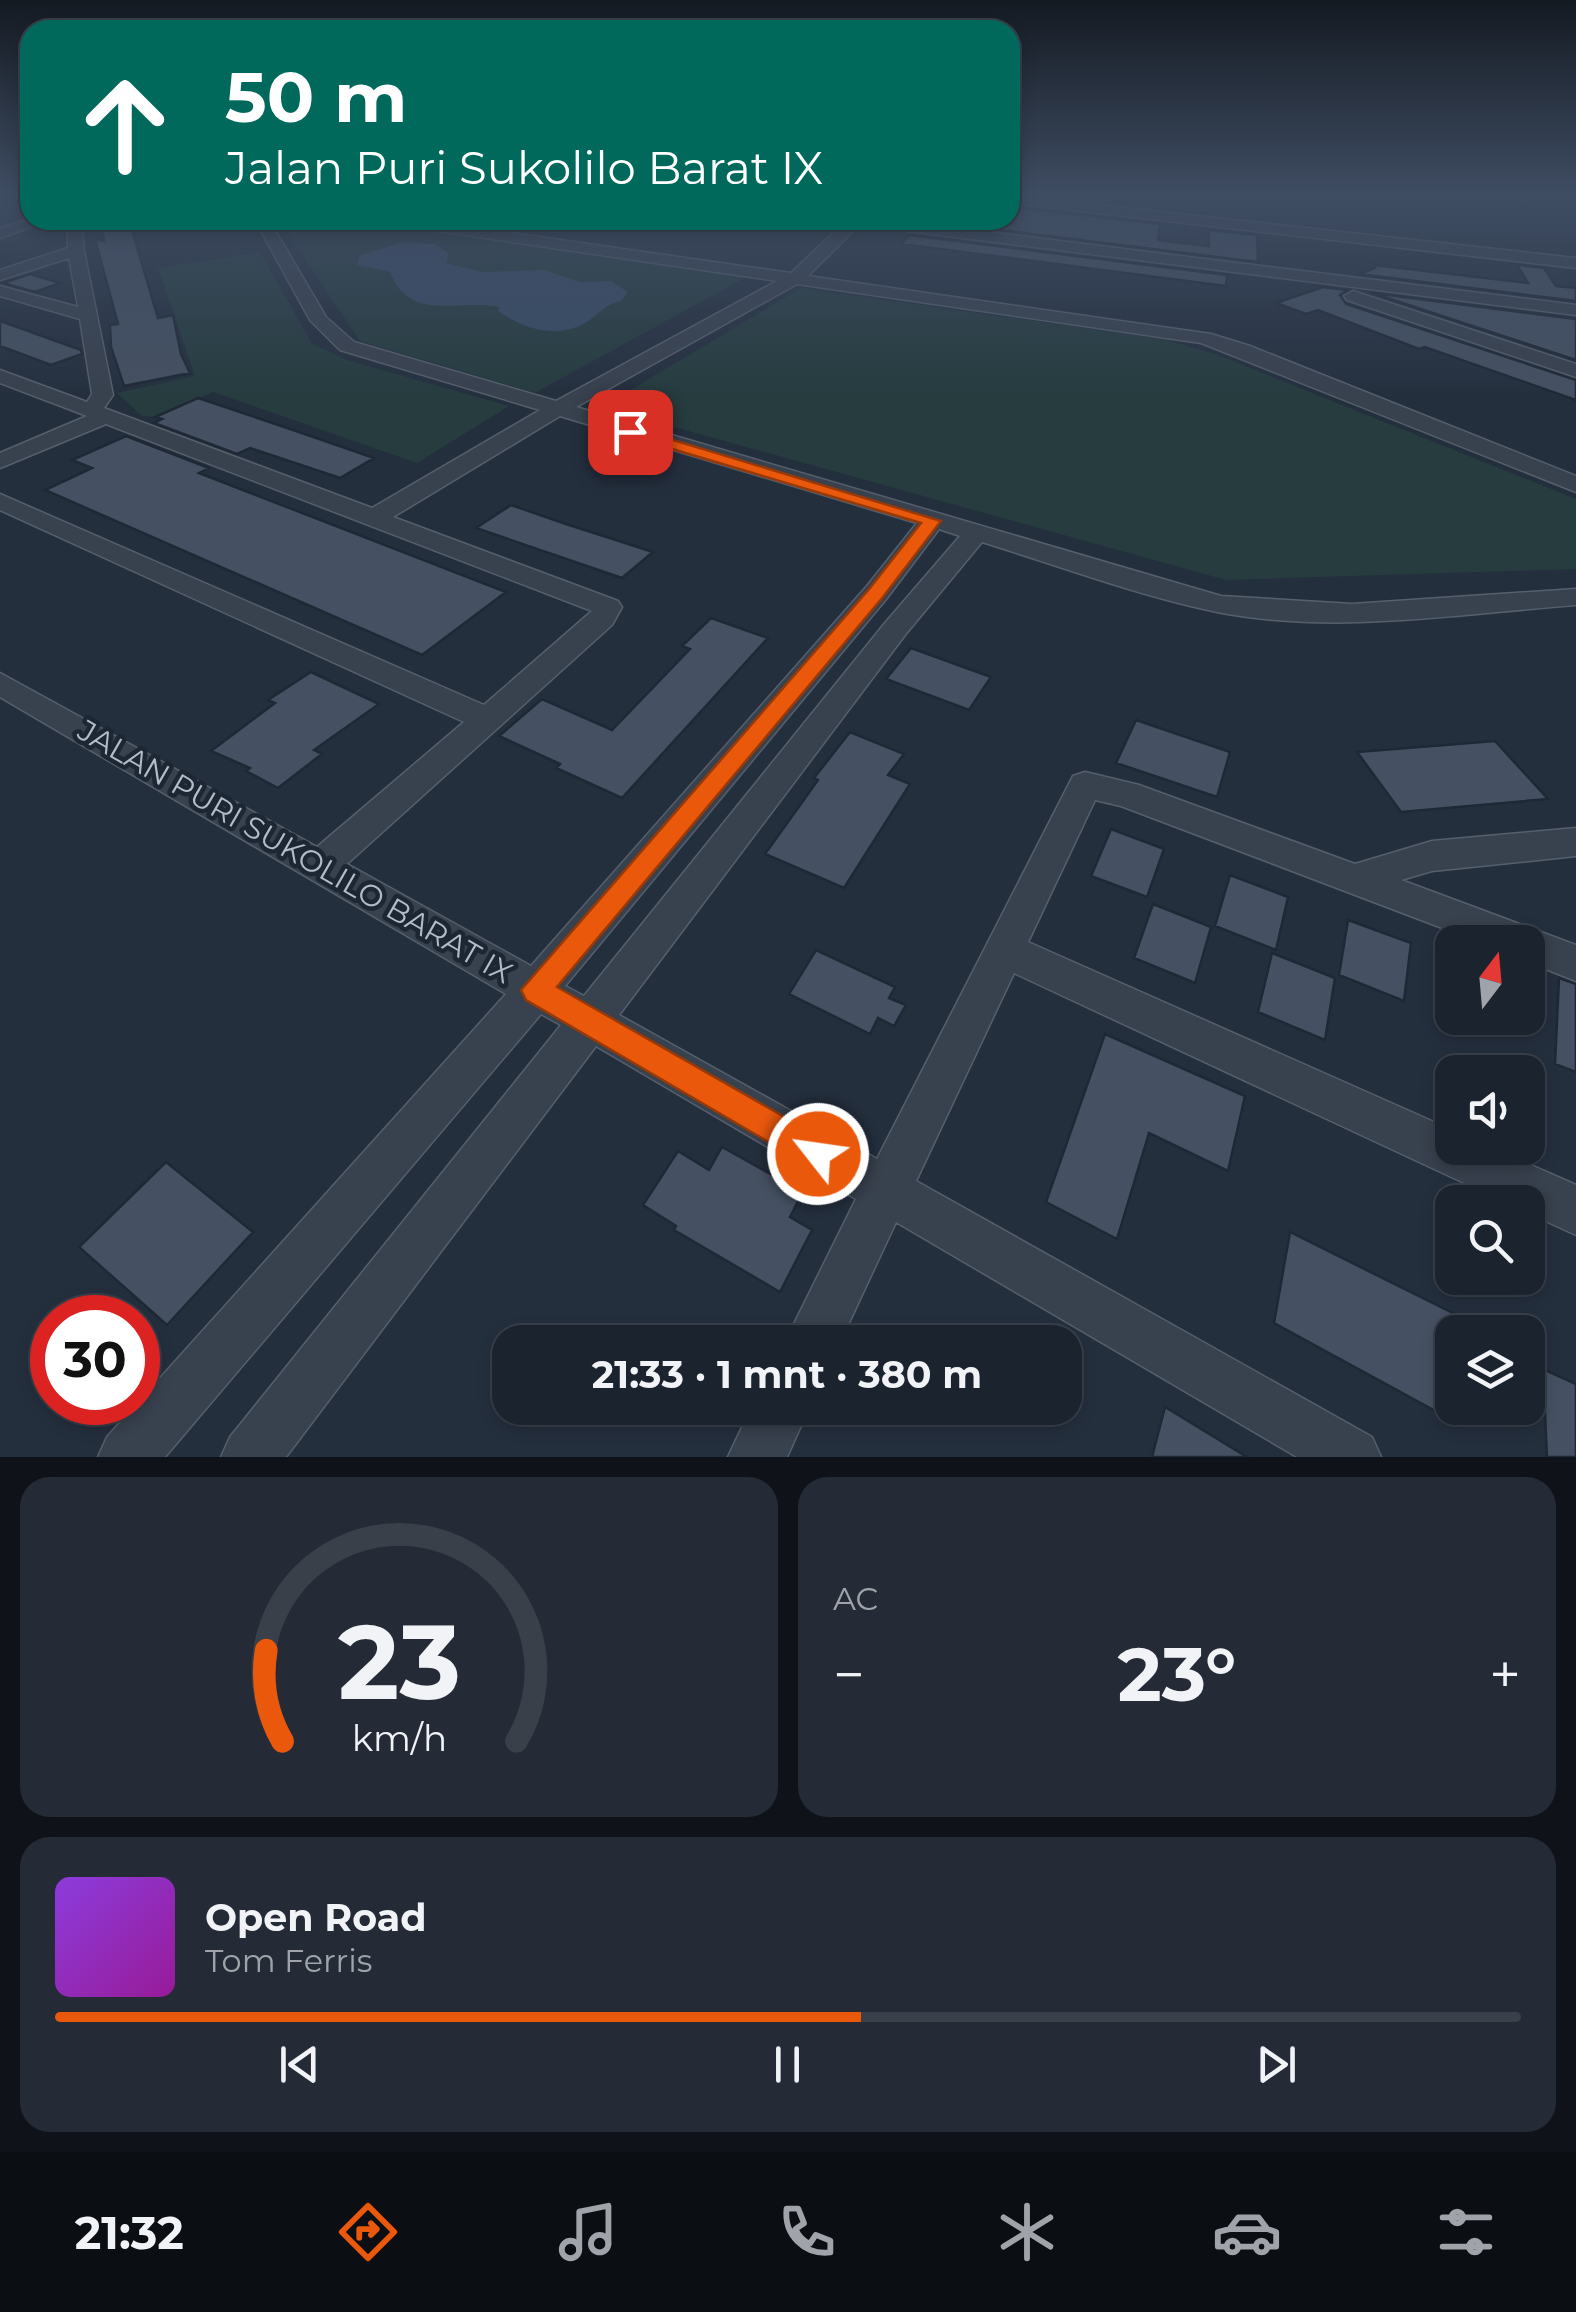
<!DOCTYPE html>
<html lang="id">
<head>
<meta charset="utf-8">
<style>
  body { margin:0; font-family:Montserrat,sans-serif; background:#242b36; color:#f1f3f6; height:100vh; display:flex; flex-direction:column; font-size:38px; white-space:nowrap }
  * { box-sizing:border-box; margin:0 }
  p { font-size:32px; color:#a0a4aa }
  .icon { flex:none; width:55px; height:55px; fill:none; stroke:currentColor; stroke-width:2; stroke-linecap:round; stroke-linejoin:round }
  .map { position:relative; height:1457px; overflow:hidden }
  .panel { display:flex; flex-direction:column; gap:20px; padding:20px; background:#0f1319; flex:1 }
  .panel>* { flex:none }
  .top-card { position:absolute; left:20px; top:20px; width:1000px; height:210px; border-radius:30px; box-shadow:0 5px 15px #0003,0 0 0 2px #39404a; background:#00695c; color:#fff; overflow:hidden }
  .needle { width:65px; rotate:16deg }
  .fabs { position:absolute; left:1435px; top:925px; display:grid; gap:20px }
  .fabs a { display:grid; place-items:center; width:110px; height:110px; border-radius:20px; background:#1b232e; box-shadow:0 5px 15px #0003,0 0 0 2px #39404a; font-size:50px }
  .speed { position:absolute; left:30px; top:1295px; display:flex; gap:20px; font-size:50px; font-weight:700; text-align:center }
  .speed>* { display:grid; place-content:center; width:130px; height:130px; border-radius:50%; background:#1b232e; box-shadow:0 5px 15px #0003,0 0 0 2px #39404a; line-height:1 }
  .speed .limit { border:15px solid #d22; background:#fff; color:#111 }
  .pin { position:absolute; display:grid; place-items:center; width:85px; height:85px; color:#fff; margin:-42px; border-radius:20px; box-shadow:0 5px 15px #0006 }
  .me { position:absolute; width:110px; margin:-55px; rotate:300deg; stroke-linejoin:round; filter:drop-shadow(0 0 8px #0008) }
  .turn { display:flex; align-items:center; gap:35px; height:210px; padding:0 40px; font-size:45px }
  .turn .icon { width:130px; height:130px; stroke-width:2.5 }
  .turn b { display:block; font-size:70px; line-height:85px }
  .big { font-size:75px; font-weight:700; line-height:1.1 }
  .panel .card { flex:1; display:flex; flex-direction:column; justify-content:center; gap:15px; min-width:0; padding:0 35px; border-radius:30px; background:#242b36 }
  .panel .dial { align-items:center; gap:0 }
  .dial svg { height:260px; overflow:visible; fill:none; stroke:#39404a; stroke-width:7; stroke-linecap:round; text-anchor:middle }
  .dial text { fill:#f1f3f6; stroke:none }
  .song { display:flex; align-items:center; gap:30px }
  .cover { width:120px; height:120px; border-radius:15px; background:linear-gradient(135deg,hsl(270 70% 55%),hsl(300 70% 35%)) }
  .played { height:10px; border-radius:5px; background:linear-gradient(90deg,#ea580c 55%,#39404a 55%) }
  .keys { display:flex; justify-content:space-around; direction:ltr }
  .heat { display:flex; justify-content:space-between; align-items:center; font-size:55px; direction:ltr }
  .panel .tiles { flex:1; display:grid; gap:20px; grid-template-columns:1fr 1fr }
  .card:last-child { grid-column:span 2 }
  .trip { position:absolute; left:492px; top:1325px; width:590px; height:100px; border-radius:30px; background:#1b232e; box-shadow:0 5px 15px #0003,0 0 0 2px #39404a; font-weight:700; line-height:100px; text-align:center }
  .menu { display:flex; height:160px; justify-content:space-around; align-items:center; background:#0b0e12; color:#a0a4aa }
  .menu .icon { width:70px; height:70px }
  .menu .current { color:#ea580c }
  .menu b { font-size:45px; color:#f1f3f6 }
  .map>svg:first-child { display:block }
  .green { fill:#263c3f }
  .water { fill:#394c67 }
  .building { fill:#455162; stroke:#1f2835; stroke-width:2.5 }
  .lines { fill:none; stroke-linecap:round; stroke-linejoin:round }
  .minor-casing { stroke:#565f6c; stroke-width:3 }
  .minor { fill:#38414e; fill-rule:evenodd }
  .route { fill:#ea580c; stroke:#983908; stroke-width:2.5 }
  .labels { text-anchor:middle; stroke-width:9; stroke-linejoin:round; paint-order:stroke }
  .street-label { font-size:30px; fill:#b4bcc9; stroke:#1d2633 }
</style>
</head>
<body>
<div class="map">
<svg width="1576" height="1457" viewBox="0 0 1576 1457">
  <rect width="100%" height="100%" fill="#242f3e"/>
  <path class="green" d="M 279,220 L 348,220 L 746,277 L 535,393 L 360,341 Z
    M 260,252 L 312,344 L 347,360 L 509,406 L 417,463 L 213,392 L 155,417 L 142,416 L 117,393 L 195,376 L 158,268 Z
    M 801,288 L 1167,340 L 1218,355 L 1576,499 L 1576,569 L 1226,580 L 602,407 Z"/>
  <path class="water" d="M 405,242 L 435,244 L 449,254 L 446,263 L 482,272 L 544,270 L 580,282 L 611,281 L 628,292 L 621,301 C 605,304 601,313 588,321 C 559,341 522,328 498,311 L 500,307 C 456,298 411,324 390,272 L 357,265 L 360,255 Z"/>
  <path class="building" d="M 1021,208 L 1160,224 L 1158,240 L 1164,241 L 1209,246 L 1208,230 L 1257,235 L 1258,262 L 920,220 L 1014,220 Z
    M 100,220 L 129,220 L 158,318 L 173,315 L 181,354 L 190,373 L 124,386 L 111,347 L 110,325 L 118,324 L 95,239 L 104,241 Z
    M 909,235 L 1227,275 L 1226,286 L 902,244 Z
    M 1374,265 L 1528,283 L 1517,265 L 1544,268 L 1556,286 L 1576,288 L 1576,301 L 1359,274 L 1375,268 Z
    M 30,274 L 60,283 L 35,292 L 3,283 Z
    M 1323,287 L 1347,290 L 1340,295 L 1346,304 L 1576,380 L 1576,400 L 1425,347 L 1419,349 L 1318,310 L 1306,314 L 1276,303 Z
    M 1372,293 L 1576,319 L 1576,360 Z
    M 0,321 L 81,350 L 82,354 L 51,365 L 0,346 Z
    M 198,398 L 296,431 L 374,458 L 340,478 L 250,448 L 237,454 L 154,423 L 162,419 L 155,417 Z
    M 126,436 L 209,468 L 199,473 L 506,592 L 422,655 L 45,490 L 92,468 L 72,460 Z
    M 511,505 L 566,524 L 653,552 L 622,578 L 476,528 Z
    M 711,618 L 768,638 L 622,798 L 556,768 L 560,764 L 499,736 L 542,699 L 612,730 L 690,649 L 682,646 Z
    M 911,648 L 991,677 L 969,710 L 886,679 Z
    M 311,672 L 379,704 L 314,750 L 322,754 L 278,788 L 246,771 L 250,768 L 211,751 L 275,703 L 268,700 Z
    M 1136,720 L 1230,752 L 1217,797 L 1116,763 Z
    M 850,732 L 904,754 L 888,775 L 910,784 L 844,888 L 765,854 L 818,780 L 814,778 Z
    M 1495,741 L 1548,799 L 1401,812 L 1357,752 Z
    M 1111,829 L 1164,849 L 1147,897 L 1091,876 Z
    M 1230,875 L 1288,897 L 1276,950 L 1215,926 Z
    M 1153,904 L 1211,927 L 1195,983 L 1134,958 Z
    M 1348,920 L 1411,943 L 1404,1001 L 1339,975 Z
    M 816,950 L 895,987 L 889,998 L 906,1005 L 894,1026 L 878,1018 L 870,1034 L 789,994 Z
    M 1272,953 L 1335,978 L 1325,1040 L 1258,1012 Z
    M 1559,978 L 1576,984 L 1576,1072 L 1555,1064 Z
    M 1105,1034 L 1245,1096 L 1228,1171 L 1149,1133 L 1117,1239 L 1046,1202 Z
    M 722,1147 L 803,1192 L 790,1217 L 812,1230 L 780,1292 L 674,1230 L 676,1226 L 643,1205 L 678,1151 L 709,1170 Z
    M 166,1162 L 253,1232 L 167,1325 L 79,1247 Z
    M 1290,1232 L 1491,1332 L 1452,1332 L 1452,1420 L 1274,1323 Z
    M 1543,1369 L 1576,1384 L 1576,1457 L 1547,1457 Z
    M 1165,1407 L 1247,1457 L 1152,1457 Z"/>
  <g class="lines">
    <defs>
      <path id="minor" d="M 1010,195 L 1576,258 L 1576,268 L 1010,203 Z
        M 30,219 L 50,220 L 0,238 L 0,228 Z
        M 67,220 L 81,220 L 84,251 L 113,395 L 104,408 L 372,508 L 540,410 L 340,350 L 310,320 L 255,220 L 269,220 L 326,317 L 354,342 L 556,401 L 777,281 L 389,224 L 382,220 L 420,220 L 791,273 L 847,220 L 890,220 L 1576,305 L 1576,315 L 859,225 L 808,276 L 1211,334 L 1250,346 L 1576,476 L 1576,492 L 1201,343 L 797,284 L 576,407 L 1221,596 L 1352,604 L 1576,589 L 1576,605 C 1459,614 1334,635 1217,612 C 1142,597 1056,565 982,542 L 905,635 L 619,1015 L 877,1159 L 1073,776 L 1085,772 L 1139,785 L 1355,864 L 1432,841 L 1576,828 L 1576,856 L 1432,871 L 1401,880 L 1576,945 L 1576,981 L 1528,962 L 1528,942 L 1479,942 L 1121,806 L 1095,800 L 1028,942 L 1452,1130 L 1452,1148 L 1492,1148 L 1576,1185 L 1576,1235 L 1528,1213 L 1528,1202 L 1505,1202 L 1014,973 L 916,1181 L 1372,1437 L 1381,1457 L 1297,1457 L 896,1222 L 840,1342 L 785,1342 L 856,1199 L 596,1046 L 286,1457 L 221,1457 L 230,1437 L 561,1025 L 541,1014 L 165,1457 L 98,1457 L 107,1437 L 506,994 L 0,697 L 0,673 L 317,847 L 464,722 L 0,510 L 0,494 L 484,705 L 592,611 L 106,424 L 0,468 L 0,453 L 87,416 L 0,383 L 0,370 L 87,402 L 92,394 L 80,319 L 0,296 L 0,286 L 78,307 L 69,258 L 0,280 L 0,270 L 68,248 ZM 560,416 L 917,523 L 867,586 L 531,966 L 347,864 L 612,625 L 622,607 L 618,601 L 393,517 ZM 939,529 L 960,536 L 885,623 L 584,996 L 565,986 L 887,598 Z
        M 1353,291 L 1576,364 L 1576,377 L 1347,300 L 1344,296 Z
        M 751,1408 L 809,1408 L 787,1457 L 728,1457 Z"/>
    </defs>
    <use href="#minor" class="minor-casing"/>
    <use href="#minor" class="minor"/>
  </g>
  <linearGradient id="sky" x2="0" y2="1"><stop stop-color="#141a22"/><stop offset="0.49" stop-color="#3f4d63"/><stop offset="1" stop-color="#3f4d63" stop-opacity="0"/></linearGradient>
  <rect width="1576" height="398" fill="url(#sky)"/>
  <path class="route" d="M 630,427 L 941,521 L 883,597 L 557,987 L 830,1143 L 835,1154 L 830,1166 L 818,1171 L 526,1000 L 521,990 L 870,588 L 921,523 L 625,435 L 625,429 Z"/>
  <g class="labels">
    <g class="street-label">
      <text transform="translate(295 852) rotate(30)" y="10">JALAN PURI SUKOLILO BARAT IX</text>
    </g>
  </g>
</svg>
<div class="fabs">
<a><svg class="needle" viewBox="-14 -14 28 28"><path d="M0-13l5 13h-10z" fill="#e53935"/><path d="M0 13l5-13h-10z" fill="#a0a4aa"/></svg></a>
<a><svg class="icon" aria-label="sound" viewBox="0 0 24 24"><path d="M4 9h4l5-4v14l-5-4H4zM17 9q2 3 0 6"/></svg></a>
<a><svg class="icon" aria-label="search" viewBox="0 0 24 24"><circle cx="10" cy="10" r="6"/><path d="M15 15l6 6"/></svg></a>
<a><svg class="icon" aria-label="layers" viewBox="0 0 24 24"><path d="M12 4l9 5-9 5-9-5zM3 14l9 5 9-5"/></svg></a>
</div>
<div class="speed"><div class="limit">30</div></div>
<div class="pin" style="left:630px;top:432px;background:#d93025"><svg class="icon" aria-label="arrive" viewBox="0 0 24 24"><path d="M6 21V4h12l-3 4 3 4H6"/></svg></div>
<svg class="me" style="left:818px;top:1154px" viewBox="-20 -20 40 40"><circle r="17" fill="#ea580c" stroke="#fff" stroke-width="3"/><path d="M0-11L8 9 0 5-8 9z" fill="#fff"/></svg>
<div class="trip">21:33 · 1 mnt · 380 m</div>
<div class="top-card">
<div class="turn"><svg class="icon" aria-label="ahead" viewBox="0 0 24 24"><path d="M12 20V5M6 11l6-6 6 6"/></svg><div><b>50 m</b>Jalan Puri Sukolilo Barat IX</div></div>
</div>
</div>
<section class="panel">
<div class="tiles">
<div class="card dial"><svg viewBox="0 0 100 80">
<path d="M14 69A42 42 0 1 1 86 69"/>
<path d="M14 69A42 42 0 0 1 9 41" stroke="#ea580c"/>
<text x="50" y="56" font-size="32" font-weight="700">23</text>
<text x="50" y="72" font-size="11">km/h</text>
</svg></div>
<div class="card"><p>AC</p>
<div class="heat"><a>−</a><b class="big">23°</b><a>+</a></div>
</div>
<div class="card">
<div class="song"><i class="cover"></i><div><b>Open Road</b><p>Tom Ferris</p></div></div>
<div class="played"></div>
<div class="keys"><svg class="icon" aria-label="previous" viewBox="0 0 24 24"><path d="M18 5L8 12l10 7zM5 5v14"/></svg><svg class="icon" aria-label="pause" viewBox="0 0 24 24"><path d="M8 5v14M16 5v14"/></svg><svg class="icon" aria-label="next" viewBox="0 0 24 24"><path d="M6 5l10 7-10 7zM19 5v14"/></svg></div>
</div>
</div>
</section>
<nav class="menu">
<b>21:32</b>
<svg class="icon current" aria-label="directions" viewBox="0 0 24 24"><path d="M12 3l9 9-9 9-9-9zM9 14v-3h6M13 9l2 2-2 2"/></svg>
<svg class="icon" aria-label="music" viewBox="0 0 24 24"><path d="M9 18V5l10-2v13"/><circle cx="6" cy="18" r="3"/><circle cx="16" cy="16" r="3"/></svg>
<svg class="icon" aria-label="phone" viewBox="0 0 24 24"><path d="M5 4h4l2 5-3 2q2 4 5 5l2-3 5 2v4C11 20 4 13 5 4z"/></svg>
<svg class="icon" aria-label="climate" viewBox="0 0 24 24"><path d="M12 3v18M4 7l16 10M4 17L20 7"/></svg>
<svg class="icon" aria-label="car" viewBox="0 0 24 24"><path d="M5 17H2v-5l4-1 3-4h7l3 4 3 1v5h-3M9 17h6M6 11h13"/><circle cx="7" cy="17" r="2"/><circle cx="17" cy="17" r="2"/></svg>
<svg class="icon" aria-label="filters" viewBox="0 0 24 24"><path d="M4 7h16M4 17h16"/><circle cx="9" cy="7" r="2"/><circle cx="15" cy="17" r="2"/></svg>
</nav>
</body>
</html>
